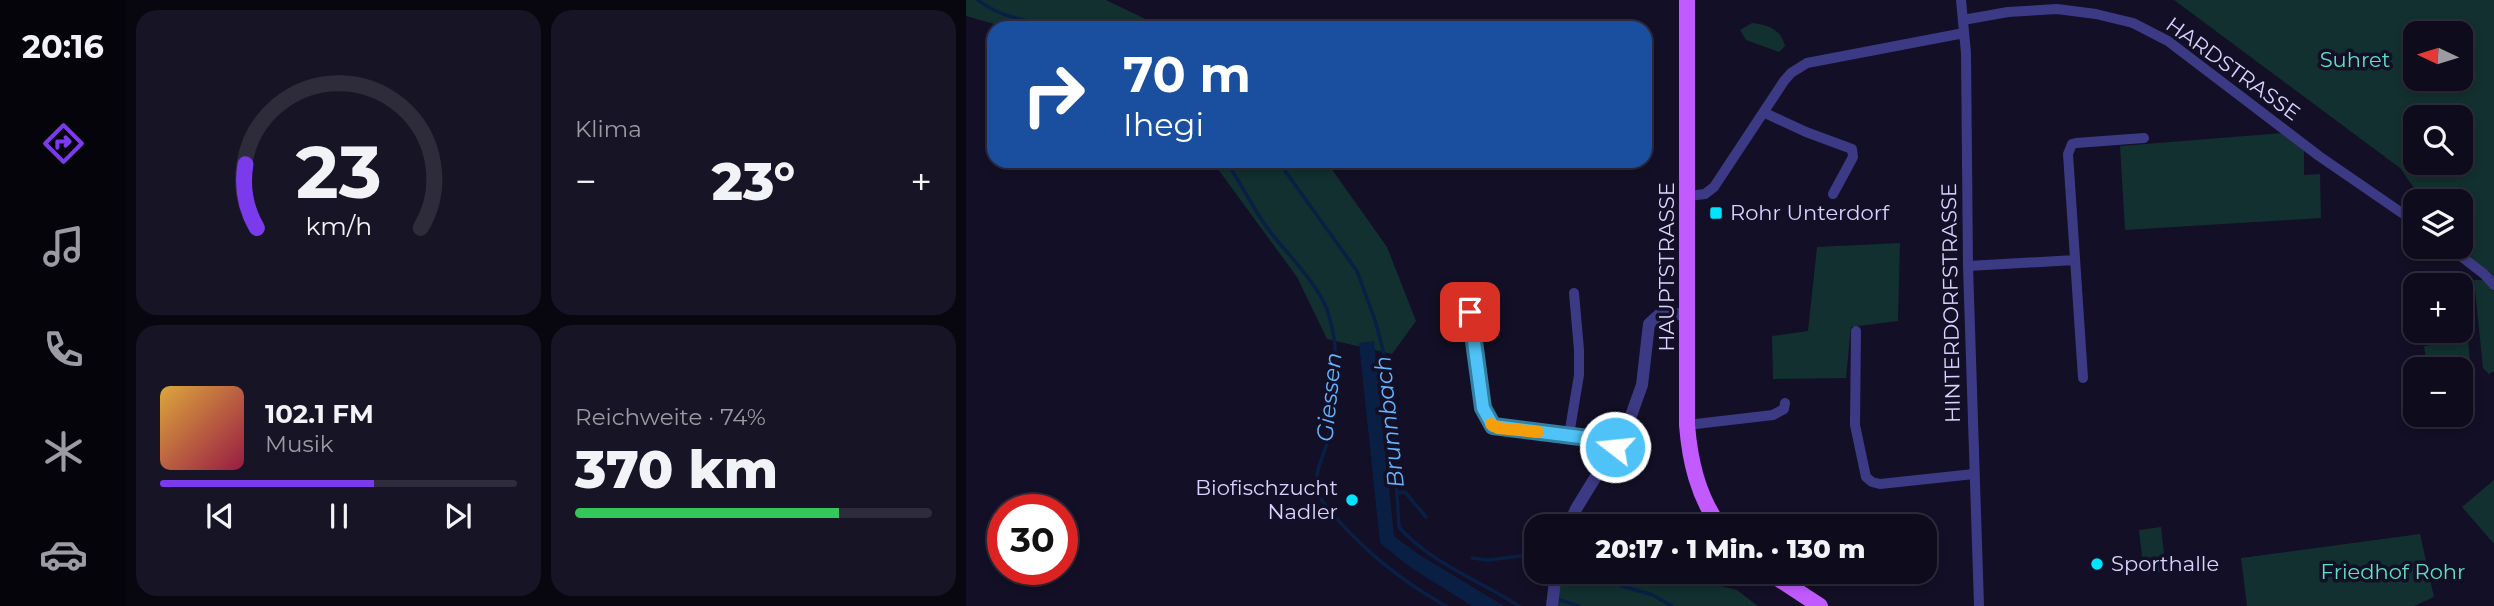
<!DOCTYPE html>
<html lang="de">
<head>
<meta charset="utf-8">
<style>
  body { margin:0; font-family:Montserrat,sans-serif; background:#171425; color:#f1f3f6; height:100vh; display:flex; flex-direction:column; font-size:26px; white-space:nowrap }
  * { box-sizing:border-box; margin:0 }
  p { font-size:23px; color:#9b9ba3 }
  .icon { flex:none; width:38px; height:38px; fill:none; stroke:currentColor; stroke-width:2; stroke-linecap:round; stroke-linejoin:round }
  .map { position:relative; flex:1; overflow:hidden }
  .details { display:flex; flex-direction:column; gap:10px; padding:10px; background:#08060f; width:840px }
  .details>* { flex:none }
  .hud { position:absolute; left:21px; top:21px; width:665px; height:147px; border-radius:21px; box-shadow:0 4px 10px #0003,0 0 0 2px #2e2b3b; background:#1a4fa0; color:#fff; overflow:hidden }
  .needle { width:46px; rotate:274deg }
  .buttons { position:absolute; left:1437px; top:21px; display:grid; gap:14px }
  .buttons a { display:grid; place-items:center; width:70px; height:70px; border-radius:14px; background:#0e0b1c; box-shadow:0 4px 10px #0003,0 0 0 2px #2e2b3b; font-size:35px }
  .speed { position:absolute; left:21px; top:494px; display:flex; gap:14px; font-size:35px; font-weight:700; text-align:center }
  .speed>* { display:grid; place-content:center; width:91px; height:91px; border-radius:50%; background:#0e0b1c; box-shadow:0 4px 10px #0003,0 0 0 2px #2e2b3b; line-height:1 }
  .speed .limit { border:10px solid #d22; background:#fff; color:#111 }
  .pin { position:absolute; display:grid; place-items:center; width:60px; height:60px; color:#fff; margin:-30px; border-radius:14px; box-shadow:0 4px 10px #0006 }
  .me { position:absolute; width:77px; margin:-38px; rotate:286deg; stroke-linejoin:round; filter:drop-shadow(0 0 5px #0008) }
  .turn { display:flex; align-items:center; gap:24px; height:147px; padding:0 21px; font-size:32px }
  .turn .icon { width:91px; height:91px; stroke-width:2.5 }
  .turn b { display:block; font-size:49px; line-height:60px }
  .big { font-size:52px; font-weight:800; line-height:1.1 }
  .details .widget { flex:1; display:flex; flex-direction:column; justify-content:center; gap:10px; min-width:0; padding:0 24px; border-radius:21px; background:#171425 }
  .details .dial { align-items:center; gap:0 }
  .dial svg { height:182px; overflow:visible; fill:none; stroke:#2e2b3b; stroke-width:7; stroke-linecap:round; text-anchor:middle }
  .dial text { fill:#f1f3f6; stroke:none }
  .song { display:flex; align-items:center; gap:21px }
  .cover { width:84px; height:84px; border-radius:10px; background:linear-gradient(135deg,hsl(40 70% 55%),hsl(340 70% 35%)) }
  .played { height:7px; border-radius:4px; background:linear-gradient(90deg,#7c3aed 60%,#2e2b3b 60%) }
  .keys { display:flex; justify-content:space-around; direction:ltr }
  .heat { display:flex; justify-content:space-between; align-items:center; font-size:38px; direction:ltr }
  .charge { height:10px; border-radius:5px; background:linear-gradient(90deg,#34c759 74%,#2e2b3b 0) }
  .details .tiles { flex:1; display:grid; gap:10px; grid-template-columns:repeat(2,1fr) }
  .trip { position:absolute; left:558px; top:514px; width:413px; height:70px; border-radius:21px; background:#0e0b1c; box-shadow:0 4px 10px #0003,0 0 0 2px #2e2b3b; font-weight:800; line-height:70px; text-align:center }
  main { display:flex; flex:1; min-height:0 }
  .dock { display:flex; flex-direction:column; width:126px; justify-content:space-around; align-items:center; background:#06040b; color:#9b9ba3 }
  .dock .icon { width:49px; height:49px }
  .dock .selected { color:#7c3aed }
  .dock b { font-size:32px; color:#f1f3f6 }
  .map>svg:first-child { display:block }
  .green { fill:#12302f; fill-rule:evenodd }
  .water { fill:#0a1f44 }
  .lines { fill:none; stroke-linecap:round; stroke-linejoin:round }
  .stream { stroke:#0a1f44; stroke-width:3.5 }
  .minor { stroke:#3d3a85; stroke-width:10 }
  .tertiary { stroke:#3d3a85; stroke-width:12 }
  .primary { stroke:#c25bff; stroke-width:16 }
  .route-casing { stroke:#337fa1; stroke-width:18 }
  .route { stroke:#4fc3f7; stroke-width:12 }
  .slow { stroke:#f59e0b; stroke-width:12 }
  .poi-dot { fill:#00e5ff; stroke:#130f26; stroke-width:2.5 }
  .labels { text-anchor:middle; stroke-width:7; stroke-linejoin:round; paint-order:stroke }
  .park-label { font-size:21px; fill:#5fe0c0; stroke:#130f26 }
  .street-label { font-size:21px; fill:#d9d4ff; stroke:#130f26 }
  .poi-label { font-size:21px; fill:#d9d4ff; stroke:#130f26; text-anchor:start }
  .water-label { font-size:23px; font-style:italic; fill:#62b6ff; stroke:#130f26 }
</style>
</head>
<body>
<main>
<nav class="dock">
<b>20:16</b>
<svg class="icon selected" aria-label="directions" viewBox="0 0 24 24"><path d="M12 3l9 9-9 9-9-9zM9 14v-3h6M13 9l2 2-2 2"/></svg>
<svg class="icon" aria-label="music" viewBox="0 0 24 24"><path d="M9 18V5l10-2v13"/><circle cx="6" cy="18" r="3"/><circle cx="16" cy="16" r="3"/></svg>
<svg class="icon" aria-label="phone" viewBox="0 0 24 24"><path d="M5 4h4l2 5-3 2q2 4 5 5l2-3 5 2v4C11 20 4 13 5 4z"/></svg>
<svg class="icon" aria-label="climate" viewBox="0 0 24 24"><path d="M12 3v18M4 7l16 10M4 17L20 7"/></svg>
<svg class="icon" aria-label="car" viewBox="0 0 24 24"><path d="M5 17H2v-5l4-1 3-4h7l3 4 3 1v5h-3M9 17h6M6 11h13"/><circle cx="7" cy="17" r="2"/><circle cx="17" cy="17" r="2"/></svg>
</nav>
<section class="details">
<div class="tiles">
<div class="widget dial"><svg viewBox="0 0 100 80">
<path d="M14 69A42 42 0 1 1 86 69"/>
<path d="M14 69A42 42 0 0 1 9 41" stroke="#7c3aed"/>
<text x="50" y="56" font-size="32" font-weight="700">23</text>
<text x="50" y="72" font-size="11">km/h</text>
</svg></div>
<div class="widget"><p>Klima</p>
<div class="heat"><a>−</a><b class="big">23°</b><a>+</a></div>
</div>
<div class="widget">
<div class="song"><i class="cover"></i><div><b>102.1 FM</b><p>Musik</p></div></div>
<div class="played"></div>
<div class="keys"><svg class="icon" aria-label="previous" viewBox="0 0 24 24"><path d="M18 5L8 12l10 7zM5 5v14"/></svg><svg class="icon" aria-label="pause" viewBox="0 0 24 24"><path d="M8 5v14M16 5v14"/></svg><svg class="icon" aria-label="next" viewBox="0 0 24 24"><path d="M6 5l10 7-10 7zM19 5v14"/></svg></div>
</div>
<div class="widget"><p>Reichweite · 74%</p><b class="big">370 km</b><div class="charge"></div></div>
</div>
</section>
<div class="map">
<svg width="1528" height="606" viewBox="0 0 1528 606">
  <rect width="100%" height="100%" fill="#130f26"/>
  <path class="green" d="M 0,0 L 140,0 L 198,28 L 42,28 L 0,16 Z
    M 1208,0 L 1528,0 L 1528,288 L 1489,247 L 1494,247 L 1494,201 L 1457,201 L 1434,168 ZM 1449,33 L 1494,33 L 1494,79 L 1449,79 ZM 1449,117 L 1494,117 L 1494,163 L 1449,163 Z
    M 786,23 C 802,25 815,29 819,46 L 813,52 L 780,40 L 774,30 Z
    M 1317,133 L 1338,151 L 1338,175 L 1354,174 L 1355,218 L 1159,230 L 1154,146 Z
    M 246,161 L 360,161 L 421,247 L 450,321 L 426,354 L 361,339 L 331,277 Z
    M 934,243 L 932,321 L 885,327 L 880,378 L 807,379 L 806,336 L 842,331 L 851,247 Z
    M 1508,280 L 1518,280 L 1528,291 L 1528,371 L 1523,374 L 1517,368 Z
    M 1495,314 L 1499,314 L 1501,334 L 1457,339 L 1456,331 L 1494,331 Z
    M 1502,340 L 1504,361 L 1461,366 L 1458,346 Z
    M 1528,480 L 1528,544 L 1496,507 Z
    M 1195,527 L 1200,571 L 1178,574 L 1173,530 Z
    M 1454,534 L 1468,597 L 1448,606 L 1281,606 L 1275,558 Z
    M 590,572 L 697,572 L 771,590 L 792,606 L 586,606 Z"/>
  <path class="water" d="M 408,341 L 428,536 L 452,554 L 538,606 L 506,606 L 444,567 L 414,543 L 393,343 Z"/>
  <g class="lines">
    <path class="stream" d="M 12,0 C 38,21 75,23 107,28
      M 260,161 C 275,183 286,207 302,229 C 321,254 355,286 363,316 C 375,355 370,403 361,443 C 357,458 348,472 351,489 C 354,501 364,511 372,520 C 403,555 439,583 480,606
      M 312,161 L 391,271 L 410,323 L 424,378 L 433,527 C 463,562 514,581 553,606
      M 431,493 L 439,492 L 460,517
      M 506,558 L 522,560 L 570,554
      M 624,572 L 656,586 L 687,595 L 706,606
      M 594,600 L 613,606"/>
    <path class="minor" d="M 995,0 L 1000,53 L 1002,266 L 1013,606
      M 997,20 L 1042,12 L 1091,9 L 1130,14 L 1167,23 L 1202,41 L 1353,156 L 1449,222
      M 799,113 L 840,132 L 886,149 L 887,157 L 867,194
      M 722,196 L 739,194 L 748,187 L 818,81 L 825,73 L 841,63 L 998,33
      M 1483,247 L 1518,274 L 1528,285
      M 1002,266 L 1109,260
      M 504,312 L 517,409 L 527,426 L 630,439 L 649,447
      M 890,331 L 889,425 L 900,477 L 906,482 L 914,484 L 1008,474
      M 1117,378 L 1102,154 L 1106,144 L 1110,143 L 1178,138
      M 721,425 L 807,415 L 818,409 L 819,403
      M 603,435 L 613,375 L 613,350 L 608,293"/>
    <path class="tertiary" d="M 602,527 L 610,509 L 662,424 L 676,385 L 683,324 L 694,314 L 722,314
      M 586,606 L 590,572"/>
    <path class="primary" d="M 721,0 L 721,425 C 724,462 732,496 754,527
      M 802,572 L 854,606"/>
  </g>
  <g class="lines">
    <defs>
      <path id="route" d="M 504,312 L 517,408 L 527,426 L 630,439 L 649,447"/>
    </defs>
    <use href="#route" class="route-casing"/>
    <use href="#route" class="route"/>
    <path class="slow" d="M 525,424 L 532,428 L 572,432"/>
  </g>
  <g class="poi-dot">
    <rect x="743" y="206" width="14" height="14" rx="3.5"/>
    <circle cx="386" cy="500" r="7"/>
    <circle cx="1131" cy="564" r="7"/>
  </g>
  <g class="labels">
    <g class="park-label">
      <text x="1389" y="67">Suhret</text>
      <text x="1427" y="579">Friedhof Rohr</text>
    </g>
    <g class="street-label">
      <text transform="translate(1267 69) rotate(36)" y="7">HARDSTRASSE</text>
      <text transform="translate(701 267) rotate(-90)" y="7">HAUPTSTRASSE</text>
      <text transform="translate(985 303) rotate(-91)" y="7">HINTERDORFSTRASSE</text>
    </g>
    <g class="poi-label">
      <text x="764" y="220">Rohr Unterdorf</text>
      <text x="372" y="495" text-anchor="end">Biofischzucht<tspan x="372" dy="24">Nadler</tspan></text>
      <text x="1145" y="571">Sporthalle</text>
    </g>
    <g class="water-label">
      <text transform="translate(363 397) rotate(-84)" y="8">Giessen</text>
      <text transform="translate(423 422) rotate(-96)" y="8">Brunnbach</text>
    </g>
  </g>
</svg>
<div class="buttons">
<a><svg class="needle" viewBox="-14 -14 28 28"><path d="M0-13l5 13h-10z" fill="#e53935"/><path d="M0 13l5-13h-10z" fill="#9b9ba3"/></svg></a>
<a><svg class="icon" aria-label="search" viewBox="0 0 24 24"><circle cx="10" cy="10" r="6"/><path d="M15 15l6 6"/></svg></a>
<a><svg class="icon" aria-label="layers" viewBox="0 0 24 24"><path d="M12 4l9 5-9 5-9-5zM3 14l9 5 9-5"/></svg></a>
<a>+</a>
<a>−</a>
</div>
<div class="speed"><div class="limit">30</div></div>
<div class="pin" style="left:504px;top:312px;background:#d93025"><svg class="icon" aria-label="arrive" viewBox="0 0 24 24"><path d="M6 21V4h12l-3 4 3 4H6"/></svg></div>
<svg class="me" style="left:649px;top:447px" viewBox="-20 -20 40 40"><circle r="17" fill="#4fc3f7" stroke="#fff" stroke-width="3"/><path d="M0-11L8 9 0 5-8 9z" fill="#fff"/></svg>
<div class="trip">20:17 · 1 Min. · 130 m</div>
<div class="hud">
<div class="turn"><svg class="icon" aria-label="right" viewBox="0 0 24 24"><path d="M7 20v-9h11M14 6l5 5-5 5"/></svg><div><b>70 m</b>Ihegi</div></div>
</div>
</div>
</main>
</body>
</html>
